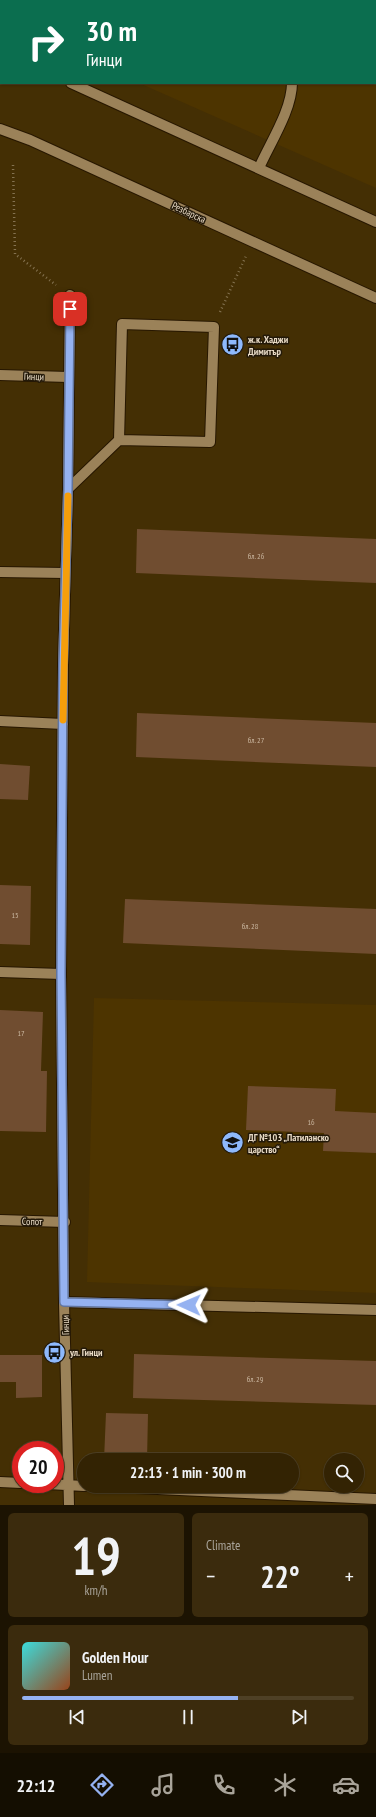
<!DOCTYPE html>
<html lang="en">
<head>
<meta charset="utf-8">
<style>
  body { margin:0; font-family:"PT Sans Narrow",sans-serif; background:#3b2b0d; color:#f1f3f6; height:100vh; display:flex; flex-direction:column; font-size:15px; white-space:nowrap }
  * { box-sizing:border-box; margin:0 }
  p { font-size:13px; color:#a9a49a }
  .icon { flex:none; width:22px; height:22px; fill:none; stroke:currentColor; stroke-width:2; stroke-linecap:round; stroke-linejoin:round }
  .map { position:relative; height:1505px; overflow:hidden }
  .side { display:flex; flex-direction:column; gap:8px; padding:8px; background:#1c1302; flex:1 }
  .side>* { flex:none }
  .guide { position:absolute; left:0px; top:0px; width:376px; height:84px; box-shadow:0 1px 3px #0004,0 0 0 1px #4e4025; background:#0b6e4f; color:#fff; overflow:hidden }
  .buttons { position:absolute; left:324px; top:1453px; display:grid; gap:8px }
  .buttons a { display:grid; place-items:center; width:40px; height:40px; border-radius:50%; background:#332303; box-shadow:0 1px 3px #0004,0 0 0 1px #4e4025; font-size:20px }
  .speed { position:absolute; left:12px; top:1441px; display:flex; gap:8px; font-size:20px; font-weight:700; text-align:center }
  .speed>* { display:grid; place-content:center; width:52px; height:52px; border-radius:50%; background:#332303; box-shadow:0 1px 3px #0004,0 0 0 1px #4e4025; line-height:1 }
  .speed .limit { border:6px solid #d22; background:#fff; color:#111 }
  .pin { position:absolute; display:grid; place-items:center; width:34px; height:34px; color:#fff; margin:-17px; border-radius:8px; box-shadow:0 2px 6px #0006 }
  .me { position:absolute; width:44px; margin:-22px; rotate:271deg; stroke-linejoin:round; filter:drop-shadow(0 0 3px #0008) }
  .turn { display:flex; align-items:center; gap:14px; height:84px; padding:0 20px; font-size:18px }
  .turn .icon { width:52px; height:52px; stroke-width:2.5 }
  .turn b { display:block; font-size:28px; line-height:34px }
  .big { font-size:30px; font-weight:600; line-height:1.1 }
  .side .tile { flex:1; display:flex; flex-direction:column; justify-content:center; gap:6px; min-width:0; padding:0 14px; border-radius:6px; background:#3b2b0d }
  .side .dial { align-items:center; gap:0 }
  .dial b { font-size:52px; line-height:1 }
  .song { display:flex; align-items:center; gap:12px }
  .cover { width:48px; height:48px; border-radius:6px; background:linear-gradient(135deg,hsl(180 70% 55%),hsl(20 70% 35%)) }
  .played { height:4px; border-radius:2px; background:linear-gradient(90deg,#95b2f1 65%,#4e4025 65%) }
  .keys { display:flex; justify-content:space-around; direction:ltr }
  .heat { display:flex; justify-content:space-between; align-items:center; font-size:22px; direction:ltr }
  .side .tiles { flex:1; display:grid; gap:8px; grid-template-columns:1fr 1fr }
  .tile:last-child { grid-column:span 2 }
  .trip { position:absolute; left:77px; top:1453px; width:222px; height:40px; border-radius:20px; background:#332303; box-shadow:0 1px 3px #0004,0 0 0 1px #4e4025; font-weight:600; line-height:40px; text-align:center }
  .tab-bar { display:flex; height:64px; justify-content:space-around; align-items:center; background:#140e01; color:#a9a49a }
  .tab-bar .icon { width:28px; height:28px }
  .tab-bar .on { color:#95b2f1 }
  .tab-bar b { font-size:18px; color:#f1f3f6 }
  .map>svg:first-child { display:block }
  .built { fill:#4d3400 }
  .building { fill:#704d30 }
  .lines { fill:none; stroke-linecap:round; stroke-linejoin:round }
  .service-casing { stroke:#271700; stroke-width:12 }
  .minor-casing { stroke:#271700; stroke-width:12 }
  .tertiary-casing { stroke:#271700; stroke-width:12 }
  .path { stroke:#847250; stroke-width:2.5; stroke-dasharray:1 3; stroke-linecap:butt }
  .service { stroke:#9b8259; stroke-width:10 }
  .minor { stroke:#9b8259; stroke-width:10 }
  .tertiary { stroke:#9b8259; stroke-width:10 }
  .route-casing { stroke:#61749d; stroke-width:10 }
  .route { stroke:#95b2f1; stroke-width:7 }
  .slow { stroke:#f59e0b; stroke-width:7 }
  .labels { text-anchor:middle; stroke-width:3; stroke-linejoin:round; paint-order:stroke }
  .number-label { font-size:8px; fill:#cab7a0 }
  .street-label { font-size:10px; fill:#e8dac5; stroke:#231909 }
  .poi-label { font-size:10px; font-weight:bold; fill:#e8dac5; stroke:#231909; text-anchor:start }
</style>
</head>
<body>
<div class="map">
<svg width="376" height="1505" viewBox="0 0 376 1505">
  <rect width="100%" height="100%" fill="#442f04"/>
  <path class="built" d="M 0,0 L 376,0 L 376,188 L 139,83 L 375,83 L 375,1 L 1,1 L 1,27 Z
    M 94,998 L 376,1005 L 376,1293 L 87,1282 Z"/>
  <path class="building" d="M 137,529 L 376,539 L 376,583 L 136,573 Z
    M 137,713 L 376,723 L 376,767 L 136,757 Z
    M 0,764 L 30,766 L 28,800 L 0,799 Z
    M 0,885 L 31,886 L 30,945 L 0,944 Z
    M 125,899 L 376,909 L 376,954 L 123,943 Z
    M 0,1010 L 43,1012 L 41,1071 L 47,1071 L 46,1132 L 0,1131 Z
    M 248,1086 L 336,1089 L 335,1111 L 376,1113 L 376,1153 L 323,1151 L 324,1133 L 246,1130 Z
    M 134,1354 L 376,1361 L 376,1405 L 133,1398 Z
    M 0,1355 L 42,1355 L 42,1397 L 16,1398 L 16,1382 L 0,1382 Z
    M 106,1413 L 148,1414 L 147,1460 L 104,1460 Z"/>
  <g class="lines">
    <defs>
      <path id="service" d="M 294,1 L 294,0
        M 259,168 C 270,143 292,110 292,83
        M 68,489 L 119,440 L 122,324 L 214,327 L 210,442 L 119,440
        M 0,572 L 65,573
        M 64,1302 L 376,1310"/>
      <path id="minor" d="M 0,375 L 68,377
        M 0,721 L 63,724
        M 0,972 L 61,974
        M 0,1220 L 65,1222
        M 0,1482 L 21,1483
        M 48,1484 L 84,1486
        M 92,1486 L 376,1499
        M 69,1505 L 64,1302 L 61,974 L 63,665 L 68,489 L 70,295"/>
      <path id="tertiary" d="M 0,58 L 1,58
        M 71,83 L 376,222
        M 0,129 L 30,140 L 376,298"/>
    </defs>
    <use href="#service" class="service-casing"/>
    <use href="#minor" class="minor-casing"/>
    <use href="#tertiary" class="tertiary-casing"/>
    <path class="path" d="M 11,1 L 11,0
      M 13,165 L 15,254 L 56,285
      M 220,312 L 246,256"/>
    <use href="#service" class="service"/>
    <use href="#minor" class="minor"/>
    <use href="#tertiary" class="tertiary"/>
  </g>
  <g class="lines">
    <defs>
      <path id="route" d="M 70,309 L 68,490 L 63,665 L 61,974 L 64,1302 L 189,1305"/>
    </defs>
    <use href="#route" class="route-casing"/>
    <use href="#route" class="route"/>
    <path class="slow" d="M 63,720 L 68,496"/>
  </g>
  <defs>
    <symbol id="bus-disc" viewBox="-11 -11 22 22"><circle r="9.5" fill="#8eb9fc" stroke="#231909"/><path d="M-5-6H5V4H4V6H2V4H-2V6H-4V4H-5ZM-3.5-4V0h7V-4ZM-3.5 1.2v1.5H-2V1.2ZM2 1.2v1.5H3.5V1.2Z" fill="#111"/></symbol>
    <symbol id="school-disc" viewBox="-11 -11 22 22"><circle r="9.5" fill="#8eb9fc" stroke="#231909"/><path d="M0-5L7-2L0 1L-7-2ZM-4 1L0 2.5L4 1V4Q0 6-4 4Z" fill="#111"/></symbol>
  </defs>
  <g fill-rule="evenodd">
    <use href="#bus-disc" x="220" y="332" width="25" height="25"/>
    <use href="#school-disc" x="220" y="1130" width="25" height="25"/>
    <use href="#bus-disc" x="42" y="1340" width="25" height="25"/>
  </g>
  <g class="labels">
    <g class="number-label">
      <text x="256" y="559">бл. 26</text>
      <text x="256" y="743">бл. 27</text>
      <text x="15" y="918">15</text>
      <text x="250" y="929">бл. 28</text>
      <text x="21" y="1036">17</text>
      <text x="311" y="1125">16</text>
      <text x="255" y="1382">бл. 29</text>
    </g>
    <g class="street-label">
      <text transform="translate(189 212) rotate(25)" y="4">Резбарска</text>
      <text transform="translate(34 376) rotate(2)" y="4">Гинци</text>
      <text transform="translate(32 1221) rotate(1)" y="4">Сопот</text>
      <text transform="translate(65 1325) rotate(-92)" y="4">Гинци</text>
    </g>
    <g class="poi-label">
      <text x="248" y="343">ж.к. Хаджи<tspan x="248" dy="12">Димитър</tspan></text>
      <text x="248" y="1141">ДГ №103 „Патиланско<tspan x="248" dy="12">царство“</tspan></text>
      <text x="70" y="1356">ул. Гинци</text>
    </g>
  </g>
</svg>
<div class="buttons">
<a><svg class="icon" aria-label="search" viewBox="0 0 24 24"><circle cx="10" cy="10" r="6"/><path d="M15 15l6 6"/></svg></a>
</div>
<div class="speed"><div class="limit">20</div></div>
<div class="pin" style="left:70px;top:309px;background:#d93025"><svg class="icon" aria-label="arrive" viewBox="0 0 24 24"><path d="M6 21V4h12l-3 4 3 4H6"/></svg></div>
<svg class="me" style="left:189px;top:1305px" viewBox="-20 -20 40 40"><path d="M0-17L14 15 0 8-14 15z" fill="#95b2f1" stroke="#fff" stroke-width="4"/></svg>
<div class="trip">22:13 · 1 min · 300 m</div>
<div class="guide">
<div class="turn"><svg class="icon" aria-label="right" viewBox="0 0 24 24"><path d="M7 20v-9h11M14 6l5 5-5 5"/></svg><div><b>30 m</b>Гинци</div></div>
</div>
</div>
<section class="side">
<div class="tiles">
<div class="tile dial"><b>19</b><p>km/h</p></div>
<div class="tile"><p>Climate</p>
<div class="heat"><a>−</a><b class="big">22°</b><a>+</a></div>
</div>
<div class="tile">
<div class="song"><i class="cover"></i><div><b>Golden Hour</b><p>Lumen</p></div></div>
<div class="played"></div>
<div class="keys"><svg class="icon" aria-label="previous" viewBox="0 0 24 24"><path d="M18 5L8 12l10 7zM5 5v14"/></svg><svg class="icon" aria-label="pause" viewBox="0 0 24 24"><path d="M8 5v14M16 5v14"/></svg><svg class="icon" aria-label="next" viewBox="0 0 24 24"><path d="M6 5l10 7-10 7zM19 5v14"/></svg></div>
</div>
</div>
</section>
<nav class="tab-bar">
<b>22:12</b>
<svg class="icon on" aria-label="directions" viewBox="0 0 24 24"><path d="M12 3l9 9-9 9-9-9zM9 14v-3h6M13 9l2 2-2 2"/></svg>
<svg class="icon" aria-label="music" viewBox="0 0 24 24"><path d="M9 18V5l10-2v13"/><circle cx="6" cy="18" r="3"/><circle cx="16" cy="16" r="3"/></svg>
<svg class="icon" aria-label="phone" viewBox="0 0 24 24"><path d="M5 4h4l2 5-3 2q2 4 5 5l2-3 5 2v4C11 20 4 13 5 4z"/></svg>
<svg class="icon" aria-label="climate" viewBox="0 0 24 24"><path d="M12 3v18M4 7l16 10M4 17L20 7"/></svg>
<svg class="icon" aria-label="car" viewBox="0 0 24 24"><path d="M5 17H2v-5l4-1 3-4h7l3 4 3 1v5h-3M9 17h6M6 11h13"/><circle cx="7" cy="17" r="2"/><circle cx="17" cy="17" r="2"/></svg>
</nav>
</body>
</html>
